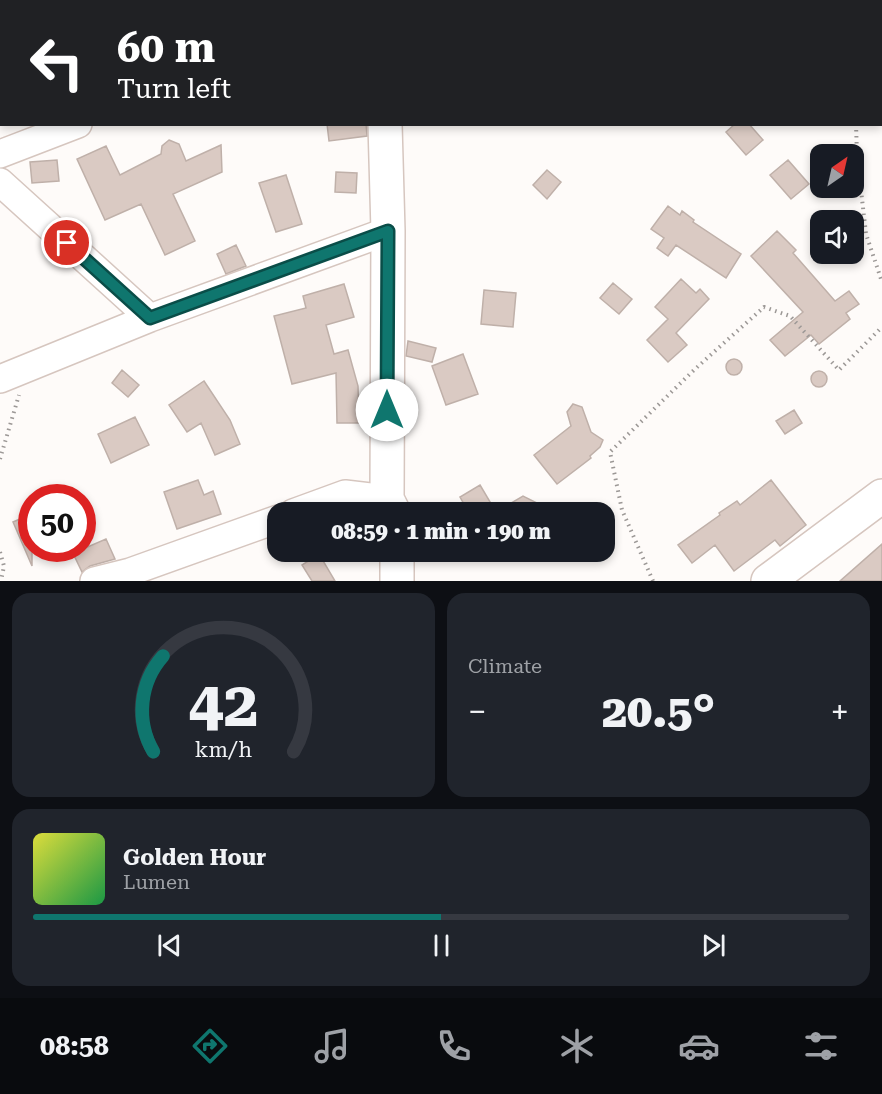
<!DOCTYPE html>
<html lang="en">
<head>
<meta charset="utf-8">
<style>
  body { margin:0; font-family:"Roboto Serif",serif; background:#20242c; color:#f1f3f6; height:100vh; display:flex; flex-direction:column; font-size:22px; white-space:nowrap }
  * { box-sizing:border-box; margin:0 }
  p { font-size:20px; color:#9ea1a6 }
  .icon { flex:none; width:33px; height:33px; fill:none; stroke:currentColor; stroke-width:2; stroke-linecap:round; stroke-linejoin:round }
  .map { position:relative; height:581px; overflow:hidden }
  .drawer { display:flex; flex-direction:column; gap:12px; padding:12px; background:#0d0f14; flex:1 }
  .drawer>* { flex:none }
  .hud { position:absolute; left:0px; top:0px; width:882px; height:126px; box-shadow:0 3px 9px #0003; background:#202124; color:#fff; overflow:hidden }
  .needle { width:39px; rotate:34deg }
  .fabs { position:absolute; left:810px; top:144px; display:grid; gap:12px }
  .fabs a { display:grid; place-items:center; width:54px; height:54px; border-radius:12px; background:#171b24; box-shadow:0 3px 9px #0003; font-size:30px }
  .speed { position:absolute; left:18px; top:484px; display:flex; gap:12px; font-size:30px; font-weight:700; text-align:center }
  .speed>* { display:grid; place-content:center; width:78px; height:78px; border-radius:50%; background:#171b24; box-shadow:0 3px 9px #0003; line-height:1 }
  .speed .limit { border:9px solid #d22; background:#fff; color:#111 }
  .pin { position:absolute; display:grid; place-items:center; width:51px; height:51px; color:#fff; margin:-26px; border:3px solid #fff; border-radius:50%; box-shadow:0 2px 6px #0007 }
  .me { position:absolute; width:66px; margin:-33px; rotate:0deg; stroke-linejoin:round; filter:drop-shadow(0 0 4px #0008) }
  .turn { display:flex; align-items:center; gap:21px; height:126px; padding:0 18px; font-size:27px }
  .turn .icon { width:78px; height:78px; stroke-width:2.5 }
  .turn b { display:block; font-size:42px; line-height:51px }
  .big { font-size:45px; font-weight:800; line-height:1.1 }
  .drawer .widget { flex:1; display:flex; flex-direction:column; justify-content:center; gap:9px; min-width:0; padding:0 21px; border-radius:18px; background:#20242c }
  .drawer .dial { align-items:center; gap:0 }
  .dial svg { height:156px; overflow:visible; fill:none; stroke:#363941; stroke-width:7; stroke-linecap:round; text-anchor:middle }
  .dial text { fill:#f1f3f6; stroke:none }
  .song { display:flex; align-items:center; gap:18px }
  .cover { width:72px; height:72px; border-radius:9px; background:linear-gradient(135deg,hsl(60 70% 55%),hsl(140 70% 35%)) }
  .played { height:6px; border-radius:3px; background:linear-gradient(90deg,#0f766e 50%,#363941 50%) }
  .keys { display:flex; justify-content:space-around; direction:ltr }
  .heat { display:flex; justify-content:space-between; align-items:center; font-size:33px; direction:ltr }
  .drawer .tiles { flex:1; display:grid; gap:12px; grid-template-columns:1fr 1fr }
  .widget:last-child { grid-column:span 2 }
  .trip { position:absolute; left:267px; top:502px; width:348px; height:60px; border-radius:18px; background:#171b24; box-shadow:0 3px 9px #0003; font-weight:800; line-height:60px; text-align:center }
  .dock { display:flex; height:96px; justify-content:space-around; align-items:center; background:#090b0e; color:#9ea1a6 }
  .dock .icon { width:42px; height:42px }
  .dock .active { color:#0f766e }
  .dock b { font-size:27px; color:#f1f3f6 }
  .map>svg:first-child { display:block }
  .building { fill:#dacac3; stroke:#bfb0a9; stroke-width:1.5 }
  .lines { fill:none; stroke-linecap:round; stroke-linejoin:round }
  .minor-casing { stroke:#d6c6bf; stroke-width:30 }
  .major-casing { stroke:#d6c6bf; stroke-width:36 }
  .path { stroke:#9c9896; stroke-width:4; stroke-dasharray:1.5 4.5; stroke-linecap:butt }
  .minor { stroke:#fff; stroke-width:27 }
  .major { stroke:#fff; stroke-width:33 }
  .route-casing { stroke:#0a4d48; stroke-width:15 }
  .route { stroke:#0f766e; stroke-width:10 }
</style>
</head>
<body>
<div class="map">
<svg width="882" height="581" viewBox="0 0 882 581">
  <rect width="100%" height="100%" fill="#fefbf9"/>
  <path class="building" d="M 327,124 L 366,124 L 367,136 L 329,141 Z
    M 735,124 L 749,124 L 763,140 L 746,155 L 726,132 Z
    M 169,140 L 179,144 L 186,161 L 221,145 L 222,172 L 173,194 L 195,241 L 165,255 L 141,204 L 105,220 L 77,159 L 106,146 L 120,175 L 161,154 L 162,146 Z
    M 57,160 L 59,181 L 32,183 L 30,162 Z
    M 788,160 L 809,184 L 791,199 L 770,175 Z
    M 547,170 L 561,182 L 547,199 L 533,185 Z
    M 336,172 L 357,173 L 356,193 L 335,192 Z
    M 286,175 L 302,224 L 276,232 L 259,183 Z
    M 668,206 L 680,215 L 682,211 L 694,220 L 693,222 L 741,254 L 726,278 L 676,245 L 668,256 L 657,248 L 664,238 L 651,229 Z
    M 777,231 L 796,250 L 793,253 L 835,301 L 849,291 L 859,304 L 846,313 L 850,319 L 819,344 L 811,335 L 785,356 L 770,340 L 803,312 L 751,256 Z
    M 236,245 L 246,266 L 226,274 L 217,254 Z
    M 681,279 L 696,293 L 700,289 L 709,299 L 676,333 L 687,345 L 668,362 L 647,340 L 668,319 L 655,307 Z
    M 613,283 L 632,299 L 619,314 L 600,298 Z
    M 344,284 L 354,317 L 326,325 L 334,354 L 348,350 L 358,386 L 359,423 L 337,423 L 336,373 L 292,384 L 274,316 L 306,308 L 303,296 Z
    M 484,290 L 516,293 L 513,327 L 481,324 Z
    M 408,341 L 436,348 L 432,362 L 406,356 Z
    M 463,354 L 478,394 L 446,405 L 432,366 Z
    M726 367a8 8 0 1 1 16 0a8 8 0 1 1-16 0Z
    M 122,370 L 139,385 L 128,397 L 112,383 Z
    M811 379a8 8 0 1 1 16 0a8 8 0 1 1-16 0Z
    M 204,381 L 230,420 L 240,444 L 215,455 L 201,423 L 187,432 L 169,405 Z
    M 573,404 L 582,407 L 591,432 L 603,440 L 600,447 L 590,456 L 591,458 L 557,484 L 534,455 L 571,426 L 567,412 Z
    M 794,410 L 802,423 L 785,434 L 776,421 Z
    M 135,417 L 149,445 L 111,463 L 98,434 Z
    M 198,480 L 204,495 L 213,491 L 221,514 L 177,529 L 164,492 Z
    M 771,480 L 806,525 L 780,546 L 775,540 L 734,571 L 715,545 L 692,563 L 678,545 L 720,515 L 719,513 L 737,501 L 740,505 Z
    M 480,485 L 496,512 L 523,496 L 557,513 L 469,513 L 460,497 Z
    M 32,514 L 32,566 L 13,522 Z
    M 106,539 L 115,559 L 90,566 L 82,572 L 71,549 L 83,549 Z
    M 882,544 L 882,581 L 840,581 Z
    M 319,554 L 335,581 L 312,581 L 302,565 Z"/>
  <g class="lines">
    <defs>
      <path id="minor" d="M 0,154 L 78,124
        M 0,182 L 150,318
        M 0,379 L 150,318 L 388,231
        M 293,513 L 345,494 L 387,499
        M 94,581 L 130,572 L 278,519"/>
      <path id="major" d="M 382,0 L 382,2
        M 385,124 L 388,231 L 387,499 L 394,513
        M 397,581 L 397,552
        M 768,581 L 882,496"/>
    </defs>
    <use href="#minor" class="minor-casing"/>
    <use href="#major" class="major-casing"/>
    <path class="path" d="M 874,2 L 874,0
      M 856,124 L 857,155 L 866,234 L 882,282
      M 0,459 L 19,395
      M 0,552 L 4,566 L 1,581
      M 653,581 L 622,510 L 610,452 L 694,370 L 764,307 L 790,316 L 839,370 L 882,327"/>
    <use href="#minor" class="minor"/>
    <use href="#major" class="major"/>
  </g>
  <g class="lines">
    <defs>
      <path id="route" d="M 67,243 L 150,318 L 388,231 L 387,410"/>
    </defs>
    <use href="#route" class="route-casing"/>
    <use href="#route" class="route"/>
  </g>
</svg>
<div class="fabs">
<a><svg class="needle" viewBox="-14 -14 28 28"><path d="M0-13l5 13h-10z" fill="#e53935"/><path d="M0 13l5-13h-10z" fill="#9ea1a6"/></svg></a>
<a><svg class="icon" aria-label="sound" viewBox="0 0 24 24"><path d="M4 9h4l5-4v14l-5-4H4zM17 9q2 3 0 6"/></svg></a>
</div>
<div class="speed"><div class="limit">50</div></div>
<div class="pin" style="left:67px;top:243px;background:#d93025"><svg class="icon" aria-label="arrive" viewBox="0 0 24 24"><path d="M6 21V4h12l-3 4 3 4H6"/></svg></div>
<svg class="me" style="left:387px;top:410px" viewBox="-20 -20 40 40"><circle r="19" fill="#fff"/><path d="M0-13L10 11 0 6-10 11z" fill="#0f766e"/></svg>
<div class="trip">08:59 · 1 min · 190 m</div>
<div class="hud">
<div class="turn"><svg class="icon" aria-label="left" viewBox="0 0 24 24"><path d="M17 20v-9H6M10 6l-5 5 5 5"/></svg><div><b>60 m</b>Turn left</div></div>
</div>
</div>
<section class="drawer">
<div class="tiles">
<div class="widget dial"><svg viewBox="0 0 100 80">
<path d="M14 69A42 42 0 1 1 86 69"/>
<path d="M14 69A42 42 0 0 1 19 20" stroke="#0f766e"/>
<text x="50" y="56" font-size="32" font-weight="700">42</text>
<text x="50" y="72" font-size="11">km/h</text>
</svg></div>
<div class="widget"><p>Climate</p>
<div class="heat"><a>−</a><b class="big">20.5°</b><a>+</a></div>
</div>
<div class="widget">
<div class="song"><i class="cover"></i><div><b>Golden Hour</b><p>Lumen</p></div></div>
<div class="played"></div>
<div class="keys"><svg class="icon" aria-label="previous" viewBox="0 0 24 24"><path d="M18 5L8 12l10 7zM5 5v14"/></svg><svg class="icon" aria-label="pause" viewBox="0 0 24 24"><path d="M8 5v14M16 5v14"/></svg><svg class="icon" aria-label="next" viewBox="0 0 24 24"><path d="M6 5l10 7-10 7zM19 5v14"/></svg></div>
</div>
</div>
</section>
<nav class="dock">
<b>08:58</b>
<svg class="icon active" aria-label="directions" viewBox="0 0 24 24"><path d="M12 3l9 9-9 9-9-9zM9 14v-3h6M13 9l2 2-2 2"/></svg>
<svg class="icon" aria-label="music" viewBox="0 0 24 24"><path d="M9 18V5l10-2v13"/><circle cx="6" cy="18" r="3"/><circle cx="16" cy="16" r="3"/></svg>
<svg class="icon" aria-label="phone" viewBox="0 0 24 24"><path d="M5 4h4l2 5-3 2q2 4 5 5l2-3 5 2v4C11 20 4 13 5 4z"/></svg>
<svg class="icon" aria-label="climate" viewBox="0 0 24 24"><path d="M12 3v18M4 7l16 10M4 17L20 7"/></svg>
<svg class="icon" aria-label="car" viewBox="0 0 24 24"><path d="M5 17H2v-5l4-1 3-4h7l3 4 3 1v5h-3M9 17h6M6 11h13"/><circle cx="7" cy="17" r="2"/><circle cx="17" cy="17" r="2"/></svg>
<svg class="icon" aria-label="filters" viewBox="0 0 24 24"><path d="M4 7h16M4 17h16"/><circle cx="9" cy="7" r="2"/><circle cx="15" cy="17" r="2"/></svg>
</nav>
</body>
</html>
